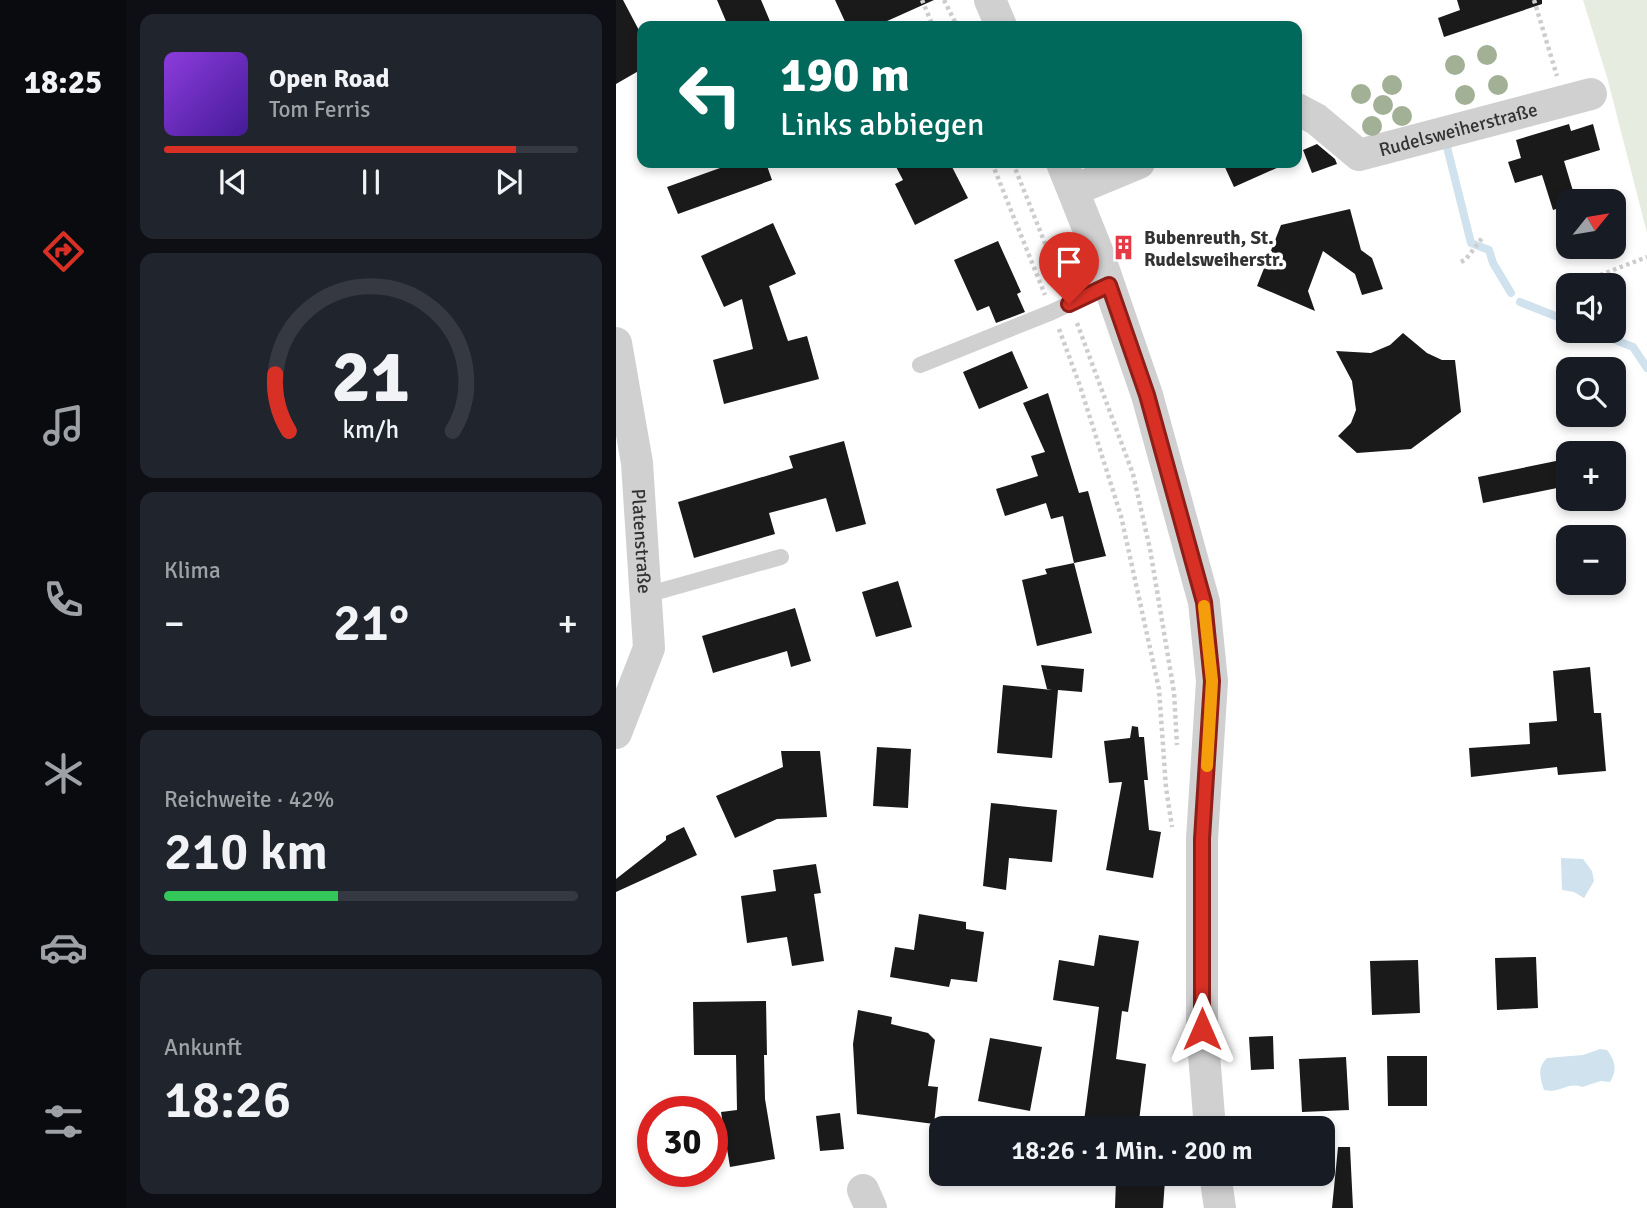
<!DOCTYPE html>
<html lang="de">
<head>
<meta charset="utf-8">
<style>
  body { margin:0; font-family:Signika,sans-serif; background:#20242c; color:#f1f3f6; height:100vh; display:flex; flex-direction:column; font-size:26px; white-space:nowrap }
  * { box-sizing:border-box; margin:0 }
  p { font-size:23px; color:#9ea1a6 }
  .icon { flex:none; width:38px; height:38px; fill:none; stroke:currentColor; stroke-width:2; stroke-linecap:round; stroke-linejoin:round }
  .map { position:relative; flex:1; overflow:hidden }
  .panel { display:flex; flex-direction:column; gap:14px; padding:14px; background:#0d0f14; width:490px }
  .panel>* { flex:none }
  .hud { position:absolute; left:21px; top:21px; width:665px; height:147px; border-radius:14px; box-shadow:0 4px 10px #0003; background:#00695c; color:#fff; overflow:hidden }
  .needle { width:46px; rotate:60deg }
  .buttons { position:absolute; left:940px; top:189px; display:grid; gap:14px }
  .buttons a { display:grid; place-items:center; width:70px; height:70px; border-radius:14px; background:#171b24; box-shadow:0 4px 10px #0003; font-size:35px }
  .speed { position:absolute; left:21px; top:1096px; display:flex; gap:14px; font-size:35px; font-weight:700; text-align:center }
  .speed>* { display:grid; place-content:center; width:91px; height:91px; border-radius:50%; background:#171b24; box-shadow:0 4px 10px #0003; line-height:1 }
  .speed .limit { border:10px solid #d22; background:#fff; color:#111 }
  .pin { position:absolute; display:grid; place-items:center; width:60px; height:60px; color:#fff; margin:-72px -30px; border-radius:50% 50% 50% 0; rotate:-45deg; box-shadow:0 0 7px #0007 }
  .pin .icon { rotate:45deg }
  .me { position:absolute; width:77px; margin:-38px; rotate:0deg; stroke-linejoin:round; filter:drop-shadow(0 0 5px #0008) }
  .turn { display:flex; align-items:center; gap:24px; height:147px; padding:0 28px; font-size:32px }
  .turn .icon { width:91px; height:91px; stroke-width:2.5 }
  .turn b { display:block; font-size:49px; line-height:60px }
  .big { font-size:52px; font-weight:600; line-height:1.1 }
  .panel .tile { flex:1; display:flex; flex-direction:column; justify-content:center; gap:10px; min-width:0; padding:0 24px; border-radius:14px; background:#20242c }
  .panel .dial { align-items:center; gap:0 }
  .dial svg { height:182px; overflow:visible; fill:none; stroke:#363941; stroke-width:7; stroke-linecap:round; text-anchor:middle }
  .dial text { fill:#f1f3f6; stroke:none }
  .song { display:flex; align-items:center; gap:21px }
  .cover { width:84px; height:84px; border-radius:10px; background:linear-gradient(135deg,hsl(270 70% 55%),hsl(260 70% 35%)) }
  .played { height:7px; border-radius:4px; background:linear-gradient(90deg,#d93025 85%,#363941 85%) }
  .keys { display:flex; justify-content:space-around; direction:ltr }
  .heat { display:flex; justify-content:space-between; align-items:center; font-size:38px; direction:ltr }
  .charge { height:10px; border-radius:5px; background:linear-gradient(90deg,#34c759 42%,#363941 0) }
  .trip { position:absolute; left:313px; top:1116px; width:406px; height:70px; border-radius:14px; background:#171b24; box-shadow:0 4px 10px #0003; font-weight:600; line-height:70px; text-align:center }
  main { display:flex; flex:1; min-height:0 }
  .tabs { display:flex; flex-direction:column; width:126px; justify-content:space-around; align-items:center; background:#090b0e; color:#9ea1a6 }
  .tabs .icon { width:49px; height:49px }
  .tabs .active { color:#d93025 }
  .tabs b { font-size:32px; color:#f1f3f6 }
  .map>svg:first-child { display:block }
  .green { fill:#e6ecdf }
  .water { fill:#cfe2ee }
  .lines { fill:none; stroke-linecap:round; stroke-linejoin:round }
  .stream { stroke:#cfe2ee; stroke-width:8 }
  .building { fill:#1a1a1a }
  .path { stroke:#cdcdcd; stroke-width:4.5; stroke-dasharray:3.5 3.5; stroke-linecap:butt }
  .lane { stroke:#d0d0d0; stroke-width:16 }
  .street { stroke:#d0d0d0; stroke-width:32 }
  .tree { fill:#a2b095 }
  .route-casing { stroke:#8d1f18; stroke-width:18 }
  .route { stroke:#d93025; stroke-width:12 }
  .slow { stroke:#f59e0b; stroke-width:12 }
  .labels { text-anchor:middle; stroke-width:7; stroke-linejoin:round; paint-order:stroke }
  .street-label { font-size:19px; fill:#333; stroke:#fff }
  .poi-label { font-size:19px; font-weight:bold; fill:#333; stroke:#fff; text-anchor:start }
</style>
</head>
<body>
<main>
<nav class="tabs">
<b>18:25</b>
<svg class="icon active" aria-label="directions" viewBox="0 0 24 24"><path d="M12 3l9 9-9 9-9-9zM9 14v-3h6M13 9l2 2-2 2"/></svg>
<svg class="icon" aria-label="music" viewBox="0 0 24 24"><path d="M9 18V5l10-2v13"/><circle cx="6" cy="18" r="3"/><circle cx="16" cy="16" r="3"/></svg>
<svg class="icon" aria-label="phone" viewBox="0 0 24 24"><path d="M5 4h4l2 5-3 2q2 4 5 5l2-3 5 2v4C11 20 4 13 5 4z"/></svg>
<svg class="icon" aria-label="climate" viewBox="0 0 24 24"><path d="M12 3v18M4 7l16 10M4 17L20 7"/></svg>
<svg class="icon" aria-label="car" viewBox="0 0 24 24"><path d="M5 17H2v-5l4-1 3-4h7l3 4 3 1v5h-3M9 17h6M6 11h13"/><circle cx="7" cy="17" r="2"/><circle cx="17" cy="17" r="2"/></svg>
<svg class="icon" aria-label="filters" viewBox="0 0 24 24"><path d="M4 7h16M4 17h16"/><circle cx="9" cy="7" r="2"/><circle cx="15" cy="17" r="2"/></svg>
</nav>
<section class="panel">
<div class="tile">
<div class="song"><i class="cover"></i><div><b>Open Road</b><p>Tom Ferris</p></div></div>
<div class="played"></div>
<div class="keys"><svg class="icon" aria-label="previous" viewBox="0 0 24 24"><path d="M18 5L8 12l10 7zM5 5v14"/></svg><svg class="icon" aria-label="pause" viewBox="0 0 24 24"><path d="M8 5v14M16 5v14"/></svg><svg class="icon" aria-label="next" viewBox="0 0 24 24"><path d="M6 5l10 7-10 7zM19 5v14"/></svg></div>
</div>
<div class="tile dial"><svg viewBox="0 0 100 80">
<path d="M14 69A42 42 0 1 1 86 69"/>
<path d="M14 69A42 42 0 0 1 8 44" stroke="#d93025"/>
<text x="50" y="56" font-size="32" font-weight="700">21</text>
<text x="50" y="72" font-size="11">km/h</text>
</svg></div>
<div class="tile"><p>Klima</p>
<div class="heat"><a>−</a><b class="big">21°</b><a>+</a></div>
</div>
<div class="tile"><p>Reichweite · 42%</p><b class="big">210 km</b><div class="charge"></div></div>
<div class="tile"><p>Ankunft</p><b class="big">18:26</b></div>
</section>
<div class="map">
<svg width="1031" height="1208" viewBox="0 0 1031 1208">
  <rect width="100%" height="100%" fill="#fff"/>
  <path class="green" d="M 967,0 L 1031,0 L 1031,233 L 991,77 Z"/>
  <path class="water" d="M 945,858 L 967,859 L 976,871 L 978,881 L 968,898 L 958,892 L 946,890 Z
    M 984,1049 L 991,1050 C 1000,1062 1001,1070 994,1082 L 985,1081 L 966,1087 C 952,1081 943,1094 928,1090 C 924,1077 921,1068 931,1058 L 967,1055 Z"/>
  <g class="lines">
    <path class="stream" d="M 831,147 L 855,243 L 873,250 L 877,263 L 895,293
      M 904,302 L 952,321
      M 977,331 L 1017,347 L 1031,368"/>
  </g>
  <path class="building" d="M 0,0 L 7,0 L 26,36 L 26,69 L 0,84 Z
    M 101,0 L 145,0 L 156,26 L 112,26 Z
    M 219,0 L 318,0 L 260,26 L 231,26 Z
    M 841,0 L 926,0 L 926,4 L 828,37 L 822,18 L 844,10 Z
    M 953,124 L 955,131 L 977,124 L 984,150 L 948,161 L 960,201 L 952,201 L 952,205 L 937,210 L 926,175 L 899,183 L 892,162 L 905,158 L 900,140 Z
    M 701,144 L 719,159 L 721,164 L 696,173 L 687,150 Z
    M 102,163 L 150,163 L 156,180 L 62,214 L 51,187 L 104,168 Z
    M 278,163 L 334,163 L 352,198 L 299,225 L 279,184 L 287,180 Z
    M 607,163 L 672,163 L 618,187 Z
    M 734,209 L 745,250 L 756,258 L 767,289 L 746,295 L 739,274 L 707,251 L 692,291 L 699,311 L 641,286 L 665,225 Z
    M 157,223 L 180,274 L 153,286 L 172,341 L 191,336 L 203,379 L 108,404 L 97,360 L 137,349 L 126,299 L 108,307 L 85,256 Z
    M 382,241 L 405,292 L 401,294 L 409,312 L 380,323 L 373,306 L 361,311 L 338,260 Z
    M 787,333 L 811,353 L 826,360 L 839,360 L 845,412 L 795,449 L 741,453 L 722,436 L 735,423 L 740,410 L 736,381 L 720,351 L 755,353 L 774,345 Z
    M 396,351 L 412,388 L 363,409 L 347,372 Z
    M 432,393 L 463,493 L 472,491 L 490,556 L 458,563 L 447,516 L 435,519 L 430,503 L 389,516 L 380,489 L 422,476 L 415,456 L 429,452 L 407,403 Z
    M 228,441 L 250,524 L 220,532 L 210,498 L 153,513 L 159,534 L 78,558 L 62,502 L 177,468 L 173,456 Z
    M 940,461 L 946,487 L 867,503 L 862,477 Z
    M 458,563 L 476,633 L 421,646 L 406,580 L 431,574 L 429,569 Z
    M 282,581 L 296,627 L 260,637 L 246,592 Z
    M 179,608 L 195,661 L 175,667 L 171,651 L 97,673 L 86,636 Z
    M 425,665 L 468,669 L 466,692 L 442,690 L 436,758 L 381,753 L 387,685 L 436,690 L 431,689 Z
    M 974,667 L 978,713 L 985,713 L 990,771 L 942,775 L 941,767 L 855,777 L 853,748 L 914,744 L 913,723 L 941,721 L 937,671 Z
    M 516,726 L 522,727 L 523,737 L 528,737 L 532,780 L 528,780 L 533,830 L 545,832 L 537,878 L 490,870 L 506,782 L 493,783 L 488,741 L 514,738 Z
    M 261,747 L 295,749 L 292,808 L 257,806 Z
    M 165,751 L 204,751 L 211,817 L 161,819 L 119,838 L 100,796 L 167,767 Z
    M 375,803 L 441,810 L 436,862 L 393,858 L 390,890 L 367,886 Z
    M 68,827 L 81,855 L 0,892 L 0,879 L 50,840 L 50,836 Z
    M 200,864 L 205,893 L 198,894 L 208,961 L 176,966 L 171,937 L 131,943 L 125,896 L 160,891 L 157,870 Z
    M 303,914 L 350,922 L 350,929 L 368,932 L 361,982 L 335,979 L 333,987 L 274,977 L 279,947 L 298,950 Z
    M 483,935 L 523,941 L 512,1012 L 506,1011 L 500,1059 L 530,1064 L 522,1129 L 467,1129 L 483,1007 L 437,1000 L 443,960 L 478,966 Z
    M 920,957 L 922,1008 L 881,1010 L 879,958 Z
    M 802,960 L 804,1013 L 756,1015 L 754,961 Z
    M 150,1001 L 151,1055 L 148,1055 L 149,1099 L 159,1159 L 114,1167 L 105,1112 L 121,1110 L 120,1055 L 78,1055 L 77,1002 Z
    M 242,1010 L 276,1017 L 275,1024 L 312,1033 L 319,1040 L 312,1086 L 322,1087 L 318,1124 L 241,1114 L 237,1044 Z
    M 657,1036 L 658,1069 L 635,1070 L 633,1037 Z
    M 374,1038 L 426,1047 L 414,1111 L 362,1101 Z
    M 771,1056 L 811,1056 L 811,1106 L 772,1106 Z
    M 730,1057 L 733,1110 L 686,1112 L 683,1059 Z
    M 224,1113 L 228,1149 L 204,1151 L 200,1116 Z
    M 722,1147 L 734,1147 L 737,1208 L 716,1208 Z
    M 507,1174 L 543,1174 L 542,1180 L 549,1180 L 547,1208 L 499,1208 L 500,1178 L 508,1178 Z"/>
  <g class="lines">
    <path class="path" d="M 306,0 L 317,26
      M 328,0 L 341,26
      M 918,0 L 941,76
      M 376,163 L 429,295
      M 397,163 L 446,286
      M 845,262 L 850,259 L 867,237
      M 984,275 L 1031,257
      M 461,323 L 517,474 L 534,549 L 558,692 L 561,745
      M 443,329 L 464,386 L 505,516 L 543,689 L 550,788 L 556,827"/>
    <path class="lane" d="M 304,365 L 436,312 L 493,285
      M 30,595 L 165,557"/>
    <g class="street">
      <path d="M 374,0 L 385,26"/>
      <path id="s1" d="M 681,109 L 700,119 L 743,155 L 975,94"/>
      <path d="M 446,163 L 482,253 L 531,395 L 588,602 L 596,681 L 586,839 L 586,1029 L 594,1129"/>
      <path d="M 458,190 L 523,163"/>
      <path id="s2" d="M 0,343 L 21,463 L 33,648 L 0,733"/>
      <path d="M 599,1174 L 604,1208"/>
      <path d="M 247,1190 L 255,1208"/>
    </g>
  </g>
  <g class="tree">
    <circle cx="871" cy="55" r="10"/>
    <circle cx="839" cy="65" r="10"/>
    <circle cx="776" cy="85" r="10"/>
    <circle cx="882" cy="85" r="10"/>
    <circle cx="745" cy="94" r="10"/>
    <circle cx="849" cy="95" r="10"/>
    <circle cx="767" cy="105" r="10"/>
    <circle cx="786" cy="116" r="10"/>
    <circle cx="756" cy="126" r="10"/>
  </g>
  <g class="lines">
    <defs>
      <path id="route" d="M 453,304 L 493,285 L 531,395 L 588,602 L 596,681 L 586,839 L 586,1029"/>
    </defs>
    <use href="#route" class="route-casing"/>
    <use href="#route" class="route"/>
    <path class="slow" d="M 588,606 L 596,681 L 591,766"/>
  </g>
  <defs>
    <symbol id="building-bare" viewBox="-9 -9 18 18"><path d="M-4-6H4V6H1V3H-1V6H-4ZM-2.5-4.3h1.7v1.8h-1.7ZM.8-4.3h1.7v1.8H.8ZM-2.5-1h1.7V.8h-1.7ZM.8-1h1.7V.8H.8Z" fill="#e63946" stroke="#fff" stroke-width="2.5" paint-order="stroke"/></symbol>
  </defs>
  <g fill-rule="evenodd">
    <use href="#building-bare" x="490" y="230" width="35" height="35"/>
  </g>
  <g class="labels">
    <g class="street-label">
      <text dy="7" stroke="none"><textPath href="#s1" startOffset="180">Rudelsweiherstraße</textPath></text>
      <text dy="7" stroke="none"><textPath href="#s2" startOffset="200">Platenstraße</textPath></text>
    </g>
    <g class="poi-label">
      <text x="528" y="244">Bubenreuth, St.<tspan x="528" dy="22">Rudelsweiherstr.</tspan></text>
    </g>
  </g>
</svg>
<div class="buttons">
<a><svg class="needle" viewBox="-14 -14 28 28"><path d="M0-13l5 13h-10z" fill="#e53935"/><path d="M0 13l5-13h-10z" fill="#9ea1a6"/></svg></a>
<a><svg class="icon" aria-label="sound" viewBox="0 0 24 24"><path d="M4 9h4l5-4v14l-5-4H4zM17 9q2 3 0 6"/></svg></a>
<a><svg class="icon" aria-label="search" viewBox="0 0 24 24"><circle cx="10" cy="10" r="6"/><path d="M15 15l6 6"/></svg></a>
<a>+</a>
<a>−</a>
</div>
<div class="speed"><div class="limit">30</div></div>
<div class="pin" style="left:453px;top:304px;background:#d93025"><svg class="icon" aria-label="arrive" viewBox="0 0 24 24"><path d="M6 21V4h12l-3 4 3 4H6"/></svg></div>
<svg class="me" style="left:586px;top:1029px" viewBox="-20 -20 40 40"><path d="M0-17L14 15 0 8-14 15z" fill="#d93025" stroke="#fff" stroke-width="4"/></svg>
<div class="trip">18:26 · 1 Min. · 200 m</div>
<div class="hud">
<div class="turn"><svg class="icon" aria-label="left" viewBox="0 0 24 24"><path d="M17 20v-9H6M10 6l-5 5 5 5"/></svg><div><b>190 m</b>Links abbiegen</div></div>
</div>
</div>
</main>
</body>
</html>
